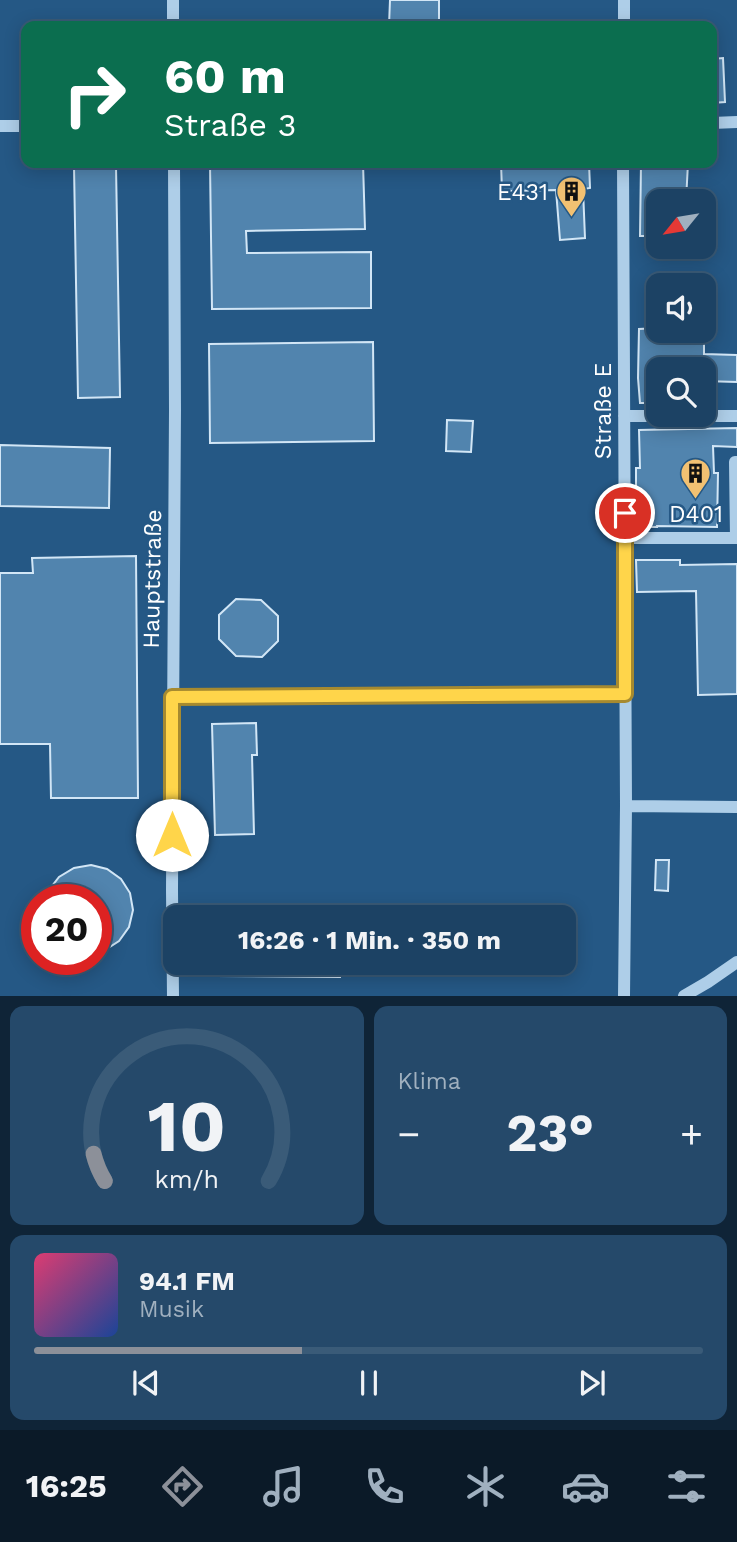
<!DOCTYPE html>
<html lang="de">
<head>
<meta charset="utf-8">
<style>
  body { margin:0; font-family:"Work Sans",sans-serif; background:#25496a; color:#f1f3f6; height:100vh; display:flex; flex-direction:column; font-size:26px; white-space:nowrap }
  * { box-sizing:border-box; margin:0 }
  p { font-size:23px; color:#a0b0bf }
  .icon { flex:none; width:38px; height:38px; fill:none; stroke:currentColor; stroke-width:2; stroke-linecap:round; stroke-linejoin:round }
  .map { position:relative; height:996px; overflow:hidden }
  .drawer { display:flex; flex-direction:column; gap:10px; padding:10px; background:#0f2437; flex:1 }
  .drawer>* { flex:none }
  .banner { position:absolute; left:21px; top:21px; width:696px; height:147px; border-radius:14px; box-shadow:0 4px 18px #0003,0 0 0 2px #3a5b78; background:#0b6e4f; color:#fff; overflow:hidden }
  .needle { width:46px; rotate:240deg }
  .controls { position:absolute; left:646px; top:189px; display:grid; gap:14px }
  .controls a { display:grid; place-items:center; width:70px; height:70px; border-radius:14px; background:#1c4264; box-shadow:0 4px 18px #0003,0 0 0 2px #3a5b78; font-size:35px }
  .speed { position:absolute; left:21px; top:884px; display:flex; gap:14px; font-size:35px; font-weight:700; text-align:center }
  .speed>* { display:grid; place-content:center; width:91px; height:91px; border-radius:50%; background:#1c4264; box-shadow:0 4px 18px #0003,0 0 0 2px #3a5b78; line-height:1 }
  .speed .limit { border:10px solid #d22; background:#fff; color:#111 }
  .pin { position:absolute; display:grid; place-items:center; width:60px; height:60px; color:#fff; margin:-30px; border:4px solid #fff; border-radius:50%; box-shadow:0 2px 7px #0007 }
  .me { position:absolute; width:77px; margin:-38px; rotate:0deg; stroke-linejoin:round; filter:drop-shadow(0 0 5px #0008) }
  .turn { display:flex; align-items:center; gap:24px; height:147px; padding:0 28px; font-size:32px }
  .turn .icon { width:91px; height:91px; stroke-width:2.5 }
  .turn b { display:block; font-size:49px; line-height:60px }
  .big { font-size:52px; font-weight:700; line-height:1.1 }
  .drawer .tile { flex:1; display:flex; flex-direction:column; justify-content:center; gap:10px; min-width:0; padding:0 24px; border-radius:14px; background:#25496a }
  .drawer .dial { align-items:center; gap:0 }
  .dial svg { height:182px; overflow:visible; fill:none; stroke:#3a5b78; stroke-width:7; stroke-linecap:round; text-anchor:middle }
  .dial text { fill:#f1f3f6; stroke:none }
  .song { display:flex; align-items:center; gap:21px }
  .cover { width:84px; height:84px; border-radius:10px; background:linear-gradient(135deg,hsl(340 70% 55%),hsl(220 70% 35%)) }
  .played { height:7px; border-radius:4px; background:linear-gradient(90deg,#8c9099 40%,#3a5b78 40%) }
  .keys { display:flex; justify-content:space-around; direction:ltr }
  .heat { display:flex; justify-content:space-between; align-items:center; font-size:38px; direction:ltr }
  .drawer .tiles { flex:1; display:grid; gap:10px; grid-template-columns:1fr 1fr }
  .tile:last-child { grid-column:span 2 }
  .trip { position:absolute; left:163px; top:905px; width:413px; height:70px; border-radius:14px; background:#1c4264; box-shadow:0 4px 18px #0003,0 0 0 2px #3a5b78; font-weight:700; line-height:70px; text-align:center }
  .tabs { display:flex; height:112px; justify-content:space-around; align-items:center; background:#0b1a28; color:#a0b0bf }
  .tabs .icon { width:49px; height:49px }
  .tabs .on { color:#8c9099 }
  .tabs b { font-size:32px; color:#f1f3f6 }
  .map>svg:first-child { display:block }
  .building { fill:#5184ae; stroke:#d2e6f6; stroke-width:2 }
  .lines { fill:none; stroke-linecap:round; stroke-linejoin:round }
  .minor { stroke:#aecee8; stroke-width:12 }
  .route-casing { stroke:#a68a30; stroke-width:18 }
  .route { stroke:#ffd54a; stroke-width:12 }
  .labels { text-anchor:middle; stroke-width:5; stroke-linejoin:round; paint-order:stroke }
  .poi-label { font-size:23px; fill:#fff; stroke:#255885; text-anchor:end }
  .street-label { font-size:23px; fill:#fff; stroke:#255885 }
</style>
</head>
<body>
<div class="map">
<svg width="737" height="996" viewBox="0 0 737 996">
  <rect width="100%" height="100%" fill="#255885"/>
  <path class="building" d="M 390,0 L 439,0 L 439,26 L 389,26 Z
    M 723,58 L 725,102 L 712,103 L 712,59 Z
    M 210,163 L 363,163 L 365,229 L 246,231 L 247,253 L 371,252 L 371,308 L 212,309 Z
    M 501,163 L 589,163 L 590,188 L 583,189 L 585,238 L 560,240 L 556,190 L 502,191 Z
    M 641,163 L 688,163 L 686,201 L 658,201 L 658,236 L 640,236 Z
    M 74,166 L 116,166 L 120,397 L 78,398 Z
    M 658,328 L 658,331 L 704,331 L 704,354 L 737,355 L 737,382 L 704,381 L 704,369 L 658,369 L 658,403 L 640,403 L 638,378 L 639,329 Z
    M 373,342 L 374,441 L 210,443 L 209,344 Z
    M 447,420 L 473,421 L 471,452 L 446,451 Z
    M 737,428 L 737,447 L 713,446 L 714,473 L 718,473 L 717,527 L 657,526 L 657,527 L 636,527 L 636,468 L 640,468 L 639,430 Z
    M 0,445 L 110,448 L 109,508 L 0,506 Z
    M 136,556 L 138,798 L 51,798 L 50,744 L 0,744 L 0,573 L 33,573 L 32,558 Z
    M 636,560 L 680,560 L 680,565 L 737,564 L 737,694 L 698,695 L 696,591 L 637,592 Z
    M 236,599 L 261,600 L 278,616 L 278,641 L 262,657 L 236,656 L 219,639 L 219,615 Z
    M 256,723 L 257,755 L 252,755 L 254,834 L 215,835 L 212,724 Z
    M 656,860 L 669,860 L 668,891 L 655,890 Z
    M 91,865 L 107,869 L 121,879 L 130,893 L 133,910 L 129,927 L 119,941 L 105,950 L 96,951 L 96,900 L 47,900 L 49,890 L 59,877 L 74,868 Z
    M 217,962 L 340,962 L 340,977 L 217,976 Z"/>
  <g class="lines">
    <path class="minor" d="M 173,0 L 173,26
      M 624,26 L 624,0
      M 712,123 L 737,122
      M 0,126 L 26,126
      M 623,163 L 626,806 L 624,996
      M 624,416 L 737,416
      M 625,538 L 737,538
      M 736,538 L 735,462 L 737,462
      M 172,697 L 625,694
      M 626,806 L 737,807
      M 173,996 L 172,890 L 175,410 L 174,163
      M 684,996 L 708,982 L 737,962"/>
  </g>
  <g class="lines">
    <defs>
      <path id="route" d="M 172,835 L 172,697 L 625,694 L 625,513"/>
    </defs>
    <use href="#route" class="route-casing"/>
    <use href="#route" class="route"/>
  </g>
  <defs>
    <symbol id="building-pin" viewBox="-11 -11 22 30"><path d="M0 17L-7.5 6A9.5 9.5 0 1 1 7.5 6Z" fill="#f2c172" stroke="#255885"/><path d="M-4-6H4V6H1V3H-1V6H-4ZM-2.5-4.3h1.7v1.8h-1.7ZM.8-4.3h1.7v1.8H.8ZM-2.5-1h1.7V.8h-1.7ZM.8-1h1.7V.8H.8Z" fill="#111"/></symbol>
  </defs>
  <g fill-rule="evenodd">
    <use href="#building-pin" x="554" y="174" width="35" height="47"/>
    <use href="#building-pin" x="678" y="456" width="35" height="47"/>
  </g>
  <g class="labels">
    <g class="poi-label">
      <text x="548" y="200">E431</text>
      <text x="696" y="522" text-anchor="middle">D401</text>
    </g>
    <g class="street-label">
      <text transform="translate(603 411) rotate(-90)" y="8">Straße E</text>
      <text transform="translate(152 579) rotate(-89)" y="8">Hauptstraße</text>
    </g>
  </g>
</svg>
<div class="controls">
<a><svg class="needle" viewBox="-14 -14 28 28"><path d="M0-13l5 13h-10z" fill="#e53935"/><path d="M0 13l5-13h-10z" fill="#a0b0bf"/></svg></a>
<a><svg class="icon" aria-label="sound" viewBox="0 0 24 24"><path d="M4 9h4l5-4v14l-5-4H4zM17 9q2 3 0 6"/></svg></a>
<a><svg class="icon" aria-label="search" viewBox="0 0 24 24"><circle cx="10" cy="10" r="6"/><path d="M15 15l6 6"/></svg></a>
</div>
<div class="speed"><div class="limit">20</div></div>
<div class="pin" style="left:625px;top:513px;background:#d93025"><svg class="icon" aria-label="arrive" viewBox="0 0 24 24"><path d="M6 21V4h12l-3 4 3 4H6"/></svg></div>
<svg class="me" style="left:172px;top:835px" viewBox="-20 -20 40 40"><circle r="19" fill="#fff"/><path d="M0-13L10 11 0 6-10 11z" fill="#ffd54a"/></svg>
<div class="trip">16:26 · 1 Min. · 350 m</div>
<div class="banner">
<div class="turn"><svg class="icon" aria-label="right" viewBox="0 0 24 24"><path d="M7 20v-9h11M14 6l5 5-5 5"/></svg><div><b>60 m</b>Straße 3</div></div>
</div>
</div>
<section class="drawer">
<div class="tiles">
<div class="tile dial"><svg viewBox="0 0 100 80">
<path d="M14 69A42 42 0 1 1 86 69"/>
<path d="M14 69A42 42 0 0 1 9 57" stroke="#8c9099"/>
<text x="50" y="56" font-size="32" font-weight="700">10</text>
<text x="50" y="72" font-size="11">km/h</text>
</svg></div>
<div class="tile"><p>Klima</p>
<div class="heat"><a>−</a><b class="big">23°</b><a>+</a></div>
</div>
<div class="tile">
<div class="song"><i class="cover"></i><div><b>94.1 FM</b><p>Musik</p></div></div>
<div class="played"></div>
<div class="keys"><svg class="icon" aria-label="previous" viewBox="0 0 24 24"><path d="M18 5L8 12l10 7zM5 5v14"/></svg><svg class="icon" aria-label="pause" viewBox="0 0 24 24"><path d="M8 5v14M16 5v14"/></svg><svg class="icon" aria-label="next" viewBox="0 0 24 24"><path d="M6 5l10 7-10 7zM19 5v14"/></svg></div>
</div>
</div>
</section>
<nav class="tabs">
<b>16:25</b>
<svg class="icon on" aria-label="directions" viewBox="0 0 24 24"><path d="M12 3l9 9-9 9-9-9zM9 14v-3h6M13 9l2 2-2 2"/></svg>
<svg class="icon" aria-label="music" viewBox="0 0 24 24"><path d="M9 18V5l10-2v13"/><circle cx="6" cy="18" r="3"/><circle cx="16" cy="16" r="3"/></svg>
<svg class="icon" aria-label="phone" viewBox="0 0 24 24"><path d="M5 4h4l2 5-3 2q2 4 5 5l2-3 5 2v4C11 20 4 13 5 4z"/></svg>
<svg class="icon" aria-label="climate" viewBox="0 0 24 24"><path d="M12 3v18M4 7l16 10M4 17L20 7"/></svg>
<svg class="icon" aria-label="car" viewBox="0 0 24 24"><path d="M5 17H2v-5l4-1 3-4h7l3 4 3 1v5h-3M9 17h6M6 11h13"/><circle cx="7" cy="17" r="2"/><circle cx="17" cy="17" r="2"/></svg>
<svg class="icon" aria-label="filters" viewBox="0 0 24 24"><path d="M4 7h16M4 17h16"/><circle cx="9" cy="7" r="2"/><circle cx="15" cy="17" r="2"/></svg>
</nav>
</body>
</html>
